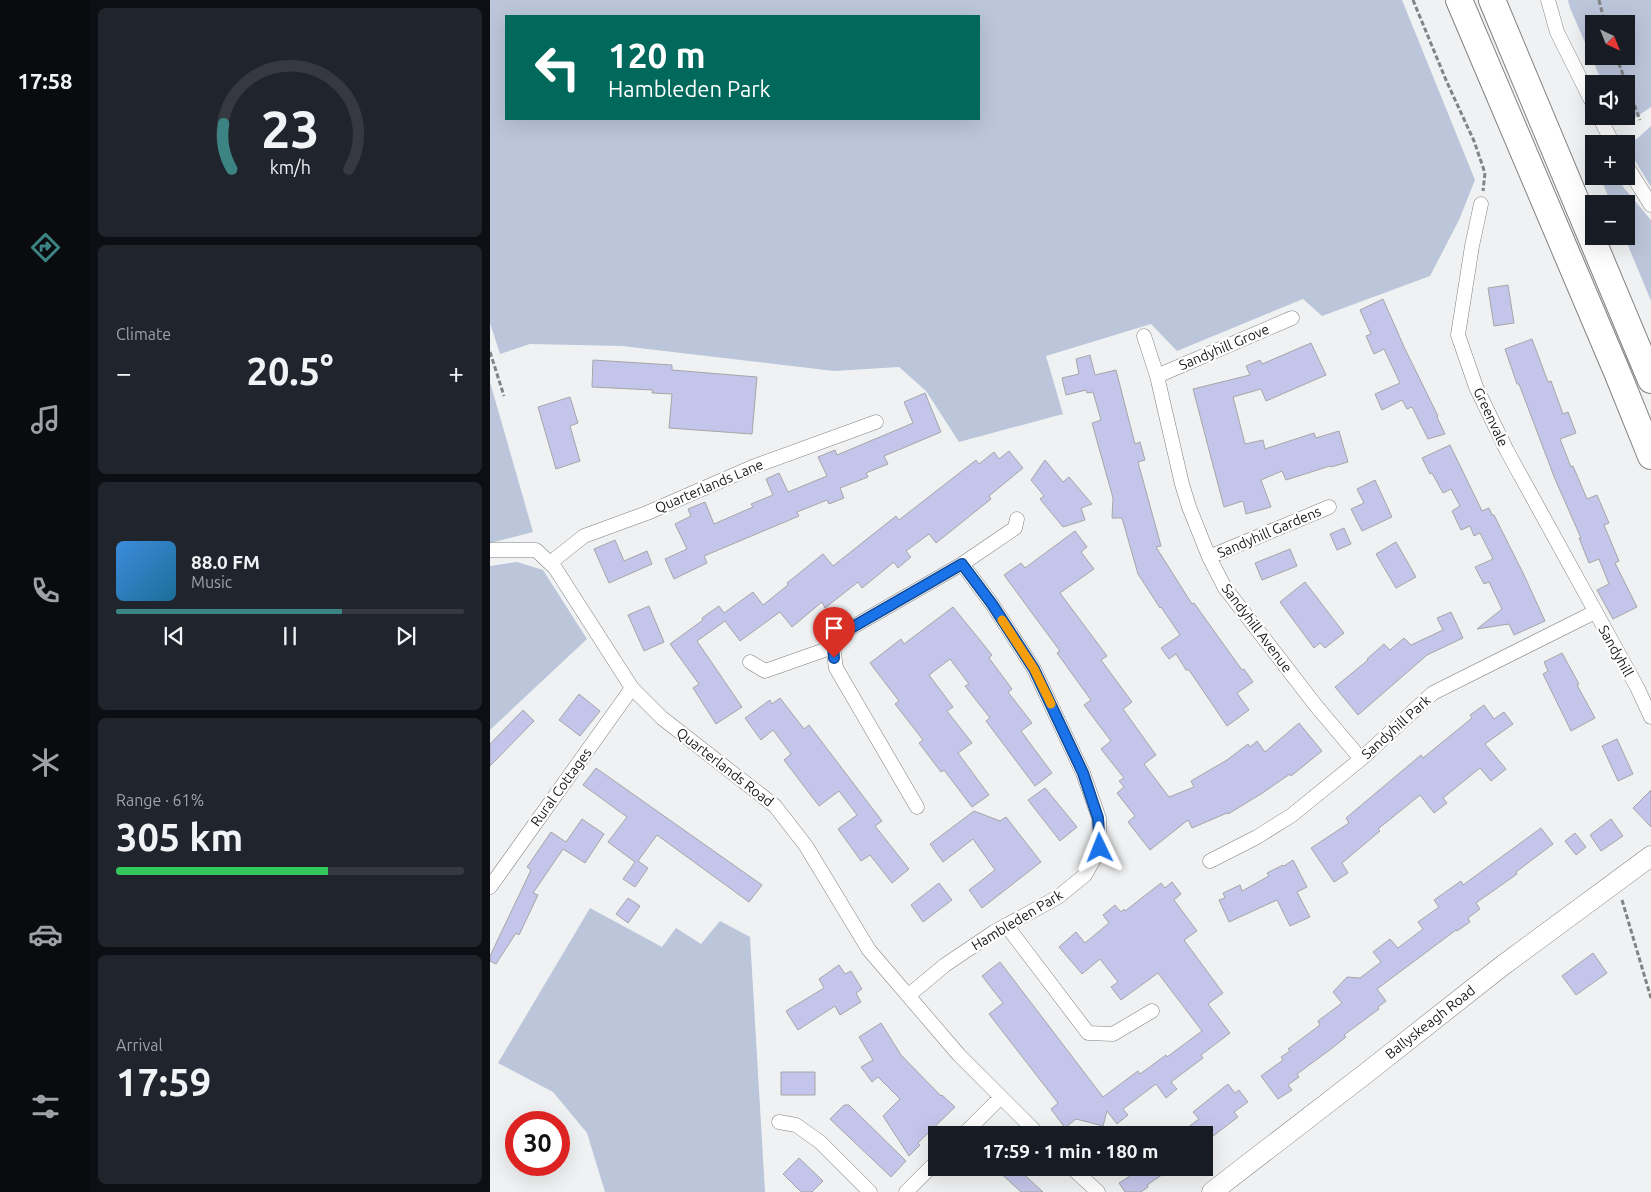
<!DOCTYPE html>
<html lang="en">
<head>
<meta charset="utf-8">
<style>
  body { margin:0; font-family:Ubuntu,sans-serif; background:#20242c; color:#f1f3f6; height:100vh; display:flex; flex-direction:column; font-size:19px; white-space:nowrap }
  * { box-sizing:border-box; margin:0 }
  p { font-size:16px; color:#9ea1a6 }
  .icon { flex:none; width:28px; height:28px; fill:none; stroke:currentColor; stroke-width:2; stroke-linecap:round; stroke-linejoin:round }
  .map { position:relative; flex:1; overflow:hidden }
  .sheet { display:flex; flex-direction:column; gap:8px; padding:8px; background:#0d0f14; width:400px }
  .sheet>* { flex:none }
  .guide { position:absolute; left:15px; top:15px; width:475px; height:105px; border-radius:0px; box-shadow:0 5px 20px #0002; background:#00695c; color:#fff; overflow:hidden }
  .needle { width:32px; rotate:137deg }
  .buttons { position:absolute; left:1095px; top:15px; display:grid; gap:10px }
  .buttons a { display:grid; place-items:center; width:50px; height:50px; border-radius:0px; background:#171b24; box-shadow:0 5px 20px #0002; font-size:25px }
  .speed { position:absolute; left:15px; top:1111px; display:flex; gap:10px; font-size:25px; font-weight:700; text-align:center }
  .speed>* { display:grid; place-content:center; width:65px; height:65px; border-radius:50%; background:#171b24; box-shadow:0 5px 20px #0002; line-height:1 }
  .speed .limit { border:8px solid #d22; background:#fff; color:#111 }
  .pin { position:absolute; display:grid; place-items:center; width:42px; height:42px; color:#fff; margin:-51px -21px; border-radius:50% 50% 50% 0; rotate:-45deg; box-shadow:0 0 5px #0007 }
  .pin .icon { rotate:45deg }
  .me { position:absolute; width:55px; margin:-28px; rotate:358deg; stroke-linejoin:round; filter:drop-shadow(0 0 4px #0008) }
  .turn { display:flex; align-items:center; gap:18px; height:105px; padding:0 20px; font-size:22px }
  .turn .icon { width:65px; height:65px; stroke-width:2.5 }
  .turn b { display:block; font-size:35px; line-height:42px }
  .big { font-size:38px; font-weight:700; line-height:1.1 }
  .sheet .widget { flex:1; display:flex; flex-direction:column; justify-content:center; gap:8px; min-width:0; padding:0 18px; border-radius:8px; background:#20242c }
  .sheet .dial { align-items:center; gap:0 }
  .dial svg { height:130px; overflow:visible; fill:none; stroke:#363941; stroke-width:7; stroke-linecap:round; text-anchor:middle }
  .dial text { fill:#f1f3f6; stroke:none }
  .song { display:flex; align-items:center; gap:15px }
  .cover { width:60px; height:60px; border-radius:8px; background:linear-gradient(135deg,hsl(210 70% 55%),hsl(200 70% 35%)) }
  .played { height:5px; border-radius:2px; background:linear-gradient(90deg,#3c8483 65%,#363941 65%) }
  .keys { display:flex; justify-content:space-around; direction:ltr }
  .heat { display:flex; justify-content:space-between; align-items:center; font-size:28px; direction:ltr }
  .charge { height:8px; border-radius:4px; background:linear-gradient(90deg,#34c759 61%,#363941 0) }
  .trip { position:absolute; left:438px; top:1126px; width:285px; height:50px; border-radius:0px; background:#171b24; box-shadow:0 5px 20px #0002; font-weight:700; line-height:50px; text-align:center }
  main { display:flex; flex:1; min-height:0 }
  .tab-bar { display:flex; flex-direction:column; width:90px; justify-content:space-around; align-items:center; background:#090b0e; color:#9ea1a6 }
  .tab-bar .icon { width:35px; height:35px }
  .tab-bar .current { color:#3c8483 }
  .tab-bar b { font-size:22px; color:#f1f3f6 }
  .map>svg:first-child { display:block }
  .green { fill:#bbc6db; fill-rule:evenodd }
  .building { fill:#c4c5ea; stroke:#a6a6a7 }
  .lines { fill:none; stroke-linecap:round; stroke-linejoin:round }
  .street-casing { stroke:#808081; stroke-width:15 }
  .secondary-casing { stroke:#808081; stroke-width:21 }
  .highway-casing { stroke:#808081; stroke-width:28 }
  .path { stroke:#828384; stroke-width:3; stroke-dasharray:5 2.5; stroke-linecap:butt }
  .street { stroke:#fff; stroke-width:14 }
  .secondary { stroke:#fff; stroke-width:20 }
  .highway { stroke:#fff; stroke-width:26 }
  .route-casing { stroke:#114b97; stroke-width:12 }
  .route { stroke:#1a73e8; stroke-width:9 }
  .slow { stroke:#f59e0b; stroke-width:9 }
  .labels { text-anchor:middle; stroke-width:4.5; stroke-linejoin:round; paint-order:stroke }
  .street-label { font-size:14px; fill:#19191a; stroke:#fff }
</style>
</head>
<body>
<main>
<nav class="tab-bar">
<b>17:58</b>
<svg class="icon current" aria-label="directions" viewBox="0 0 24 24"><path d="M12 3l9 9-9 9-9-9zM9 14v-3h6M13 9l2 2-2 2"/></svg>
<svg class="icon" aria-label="music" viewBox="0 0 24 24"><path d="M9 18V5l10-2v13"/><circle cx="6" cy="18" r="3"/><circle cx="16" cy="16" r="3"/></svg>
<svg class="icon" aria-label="phone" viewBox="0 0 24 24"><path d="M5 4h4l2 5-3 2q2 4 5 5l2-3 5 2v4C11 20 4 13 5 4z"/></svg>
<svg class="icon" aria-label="climate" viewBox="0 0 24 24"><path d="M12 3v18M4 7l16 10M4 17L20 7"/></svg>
<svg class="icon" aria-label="car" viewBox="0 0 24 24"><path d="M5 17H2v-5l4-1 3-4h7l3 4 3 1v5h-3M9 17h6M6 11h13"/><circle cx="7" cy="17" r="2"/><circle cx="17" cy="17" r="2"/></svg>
<svg class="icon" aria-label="filters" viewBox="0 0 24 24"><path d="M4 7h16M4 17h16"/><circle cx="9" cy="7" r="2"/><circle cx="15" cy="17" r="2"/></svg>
</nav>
<section class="sheet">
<div class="widget dial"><svg viewBox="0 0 100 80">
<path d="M14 69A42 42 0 1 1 86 69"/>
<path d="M14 69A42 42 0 0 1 9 41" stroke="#3c8483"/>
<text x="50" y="56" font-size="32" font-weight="700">23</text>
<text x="50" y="72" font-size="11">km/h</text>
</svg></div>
<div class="widget"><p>Climate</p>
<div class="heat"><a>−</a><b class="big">20.5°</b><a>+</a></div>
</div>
<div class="widget">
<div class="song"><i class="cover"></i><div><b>88.0 FM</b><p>Music</p></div></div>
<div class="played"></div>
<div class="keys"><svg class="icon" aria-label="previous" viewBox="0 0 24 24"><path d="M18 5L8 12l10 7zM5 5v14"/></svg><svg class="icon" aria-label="pause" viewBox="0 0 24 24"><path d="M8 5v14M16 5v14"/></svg><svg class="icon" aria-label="next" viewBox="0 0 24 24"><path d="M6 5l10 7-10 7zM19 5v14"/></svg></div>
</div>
<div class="widget"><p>Range · 61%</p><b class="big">305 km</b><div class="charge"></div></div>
<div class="widget"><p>Arrival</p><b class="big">17:59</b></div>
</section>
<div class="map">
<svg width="1161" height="1192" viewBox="0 0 1161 1192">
  <rect width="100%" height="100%" fill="#f0f1f2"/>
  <path class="green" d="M 0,0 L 912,0 L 985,180 L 969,220 L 940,276 L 832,316 L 813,299 L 687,351 L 661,324 L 556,356 L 573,414 L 469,442 L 436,391 L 409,367 L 344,371 L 132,346 L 40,344 L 10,354 L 0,323 ZM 16,16 L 489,16 L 489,119 L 16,119 Z
    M 1078,0 L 1161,0 L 1161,107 L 1140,121 L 1129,119 L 1128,116 L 1136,116 L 1136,84 L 1113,84 L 1080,8 ZM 1104,24 L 1136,24 L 1136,56 L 1104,56 Z
    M 1161,126 L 1161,187 L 1144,159 L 1140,142 L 1148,138 Z
    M 1110,176 L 1124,176 L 1161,220 L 1161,301 L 1134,236 L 1136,236 L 1136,204 L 1121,204 Z
    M 0,382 L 43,532 L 0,543 Z
    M 27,562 L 53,570 L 97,639 L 0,730 L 0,566 Z
    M 100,908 L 172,947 L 186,928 L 211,944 L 230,921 L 260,937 L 275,1192 L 115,1192 L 97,1133 L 63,1092 L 8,1063 Z"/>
  <path class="building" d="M 1018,285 L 1024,323 L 1004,326 L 998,288 Z
    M 893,299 L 915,349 L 948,416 L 947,417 L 955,434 L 938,439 L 922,407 L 917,409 L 912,400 L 892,410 L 885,394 L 910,383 L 894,349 L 884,354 L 876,336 L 881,334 L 870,310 Z
    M 1042,339 L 1058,382 L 1061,381 L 1073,414 L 1078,412 L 1086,433 L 1070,439 L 1081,467 L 1083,466 L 1097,499 L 1107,495 L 1119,523 L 1114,525 L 1129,561 L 1125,563 L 1147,607 L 1123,619 L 1107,590 L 1119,584 L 1109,559 L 1099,563 L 1089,538 L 1091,538 L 1065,479 L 1029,384 L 1027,384 L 1015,349 Z
    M 821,343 L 836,375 L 776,401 L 771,389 L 743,397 L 755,444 L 773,440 L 775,449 L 824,433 L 826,438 L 849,431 L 858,462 L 841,467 L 840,466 L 796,480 L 792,471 L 771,480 L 781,507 L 756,514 L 753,501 L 734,507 L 703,389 L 760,375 L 756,366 L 770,360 L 772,364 Z
    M 600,355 L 605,375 L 626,370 L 645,444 L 650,442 L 655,460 L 648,462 L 671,546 L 666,547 L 702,604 L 704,603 L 752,670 L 754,669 L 763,682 L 747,693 L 759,710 L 737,726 L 699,670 L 696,670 L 686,654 L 679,659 L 671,648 L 690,635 L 671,607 L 670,608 L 648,574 L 632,518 L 622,518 L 623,498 L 602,423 L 611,420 L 603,392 L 597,393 L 596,390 L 576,395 L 572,378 L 589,374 L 586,359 Z
    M 103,360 L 182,365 L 182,370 L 267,377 L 262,434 L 179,428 L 182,394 L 162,393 L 163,390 L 102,387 Z
    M 435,393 L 451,432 L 394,456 L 398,464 L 376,473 L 378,477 L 350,488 L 354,498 L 339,504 L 337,500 L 307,512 L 309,516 L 214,556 L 217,563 L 184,579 L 175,559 L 197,549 L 185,524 L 201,516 L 198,509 L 215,502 L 224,524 L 263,507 L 261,504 L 283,495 L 276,479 L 289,473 L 298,492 L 337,476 L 328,457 L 345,450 L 347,455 L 423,423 L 414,402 Z
    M 80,397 L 88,423 L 80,426 L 90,461 L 66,469 L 48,407 Z
    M 960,445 L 992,511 L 999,508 L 1002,515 L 1004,515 L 1034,575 L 1055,621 L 1024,635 L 1019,624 L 987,629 L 1012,609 L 999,582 L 994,584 L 985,567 L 1003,559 L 990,533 L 984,536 L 980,526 L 971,530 L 962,511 L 970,506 L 961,489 L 953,493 L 942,473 L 940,474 L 932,458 Z
    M 519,451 L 533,468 L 499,496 L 501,499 L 446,543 L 439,534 L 416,551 L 421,557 L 408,568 L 404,562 L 372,588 L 368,582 L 335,608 L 332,602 L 302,627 L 290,612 L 250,641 L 235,621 L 207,641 L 252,707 L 226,724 L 203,688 L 209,684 L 180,644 L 213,620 L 212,618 L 229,606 L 234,613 L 263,592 L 273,605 L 298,585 L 297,583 L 333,554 L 343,566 L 406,516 L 409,520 L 486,460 L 489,464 L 504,452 L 509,459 Z
    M 555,460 L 573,482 L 579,477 L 602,504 L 591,508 L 595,520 L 573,527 L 550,499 L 554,496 L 541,480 Z
    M 885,480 L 902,517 L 872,531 L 861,509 L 874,503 L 867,489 Z
    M 854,528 L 861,544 L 847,550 L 840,534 Z
    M 585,531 L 597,547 L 591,552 L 604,569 L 570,593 L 617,656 L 611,660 L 642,702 L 633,709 L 666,755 L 654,764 L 679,797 L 704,787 L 701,781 L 737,760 L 758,744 L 760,747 L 767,741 L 775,752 L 809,723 L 832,751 L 801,776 L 800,774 L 771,794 L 738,814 L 737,813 L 702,828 L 698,820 L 660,850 L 638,822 L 645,816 L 627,793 L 634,787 L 629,781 L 634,778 L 611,749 L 621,741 L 594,705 L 601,700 L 567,653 L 570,651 L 514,575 L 531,563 L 535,568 Z
    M 125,540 L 134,561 L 157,551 L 162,564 L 119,583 L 104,549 Z
    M 906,542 L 926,577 L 906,588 L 886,554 Z
    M 800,549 L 807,566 L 772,580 L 765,563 Z
    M 815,582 L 854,633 L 835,648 L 830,643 L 824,648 L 790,602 Z
    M 159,606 L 174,642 L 154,651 L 138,615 Z
    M 463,607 L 502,655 L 499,658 L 522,689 L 518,692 L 542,723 L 531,731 L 562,773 L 545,786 L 496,721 L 500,718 L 475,686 L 479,684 L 460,659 L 439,675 L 463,707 L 457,711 L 482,743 L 468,753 L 499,795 L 482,807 L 454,770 L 451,772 L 429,743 L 433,740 L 405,704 L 409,701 L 380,663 L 411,639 L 414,644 Z
    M 961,612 L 973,638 L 937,655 L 868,715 L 845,687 L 878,660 L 877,659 L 894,644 L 900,650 L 914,638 L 921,645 L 953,630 L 947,618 Z
    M 1072,653 L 1089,684 L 1087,685 L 1105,718 L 1081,731 L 1053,674 L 1058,671 L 1054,662 Z
    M 89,694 L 110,711 L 90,736 L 69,720 Z
    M 290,698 L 314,729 L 319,725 L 392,821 L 385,826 L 419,869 L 402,883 L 380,855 L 371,861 L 348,829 L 367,815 L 349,791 L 329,806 L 294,760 L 301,754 L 283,730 L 271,740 L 255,718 L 280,700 L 282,704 Z
    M 994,705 L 1004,719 L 1014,712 L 1023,724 L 995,744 L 1016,769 L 1001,781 L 990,768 L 953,798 L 957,803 L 944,813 L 930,795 L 888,829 L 890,831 L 852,863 L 858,873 L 844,882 L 821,848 L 859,823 L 856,818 L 931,755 L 933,758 L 982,718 L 980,715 Z
    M 33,710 L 44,721 L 0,766 L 0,744 Z
    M 1127,739 L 1143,774 L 1128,781 L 1112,746 Z
    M 106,768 L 272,885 L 259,902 L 167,835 L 148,861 L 158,868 L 145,887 L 133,879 L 145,862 L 118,842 L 137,817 L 93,785 Z
    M 555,788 L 587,827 L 570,841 L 538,800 Z
    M 1161,790 L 1161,827 L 1143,808 Z
    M 484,811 L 510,821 L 516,817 L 551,862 L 492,908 L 479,890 L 505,870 L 483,839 L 453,862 L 440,844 Z
    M 92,819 L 114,834 L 95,863 L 73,849 L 43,893 L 48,895 L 29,935 L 26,933 L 6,964 L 0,961 L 0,956 L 41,870 L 37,867 L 61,832 L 76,842 Z
    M 1121,819 L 1133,836 L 1111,851 L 1100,835 Z
    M 1051,828 L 1063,844 L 1026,872 L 1027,874 L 986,903 L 990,909 L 978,918 L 980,922 L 967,931 L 966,930 L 887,989 L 896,1001 L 888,1007 L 889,1009 L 854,1035 L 856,1037 L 841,1049 L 807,1074 L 809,1077 L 798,1085 L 802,1090 L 788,1099 L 771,1076 L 793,1060 L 791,1057 L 800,1051 L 798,1049 L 830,1025 L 828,1021 L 852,1003 L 843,992 L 857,977 L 870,978 L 891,962 L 883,952 L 900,939 L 908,948 L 933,929 L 928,922 L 949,907 L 944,900 L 971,881 L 973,885 Z
    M 1085,833 L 1096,847 L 1086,855 L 1075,841 Z
    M 803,860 L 817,887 L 807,892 L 820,917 L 800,926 L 787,900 L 739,922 L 729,900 L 735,898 L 733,893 L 750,885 L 752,891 L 779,876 L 777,873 L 793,865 L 794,866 Z
    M 682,882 L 691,894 L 684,900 L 707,931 L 694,940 L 733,993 L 718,1004 L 740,1033 L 711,1055 L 713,1058 L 681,1082 L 687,1089 L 676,1098 L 666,1084 L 633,1109 L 638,1115 L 627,1124 L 617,1111 L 613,1126 L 586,1119 L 575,1128 L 561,1109 L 568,1103 L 499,1014 L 513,1003 L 492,976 L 510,962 L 613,1097 L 648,1071 L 650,1074 L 676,1055 L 677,1057 L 712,1031 L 668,973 L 631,1000 L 621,987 L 628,982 L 610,959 L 592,974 L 569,947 L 586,932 L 595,943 L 619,923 L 613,915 L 625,905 L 631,912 L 634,909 L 635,911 L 671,883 L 675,888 Z
    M 449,883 L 462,900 L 433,922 L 421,905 Z
    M 138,898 L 150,906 L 138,923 L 126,914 Z
    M 1103,953 L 1117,973 L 1086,995 L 1072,976 Z
    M 349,965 L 355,974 L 361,971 L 372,989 L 366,993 L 371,1002 L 350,1015 L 345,1006 L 308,1030 L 296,1011 L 334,988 L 329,979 Z
    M 391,1023 L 411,1055 L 451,1096 L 452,1095 L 465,1107 L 428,1143 L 430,1145 L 419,1156 L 393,1116 L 410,1099 L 388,1077 L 382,1082 L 371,1067 L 383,1060 L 369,1037 Z
    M 291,1072 L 325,1072 L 325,1095 L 291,1095 Z
    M 738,1084 L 745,1093 L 749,1090 L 758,1102 L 744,1112 L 748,1117 L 714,1143 L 714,1135 L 688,1135 L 709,1119 L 703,1112 Z
    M 354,1105 L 359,1105 L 416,1161 L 401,1177 L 340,1119 Z
    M 309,1158 L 333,1181 L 322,1192 L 311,1192 L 293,1174 Z
    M 505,1168 L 527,1168 L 553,1192 L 531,1192 Z
    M 634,1168 L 682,1168 L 657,1185 L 658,1187 L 651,1192 L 635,1192 L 629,1183 L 640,1176 Z"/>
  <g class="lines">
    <defs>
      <path id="street" d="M 1058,0 L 1067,32 L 1104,106
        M 1109,116 L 1123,144
        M 1136,165 L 1161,205
        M 991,204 L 982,246 L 968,335 L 986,387 L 1017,451 L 1147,687 L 1161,717
        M 654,336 L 667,376 L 692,484 L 699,507 L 719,557 L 735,588 L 827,707 L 871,759
        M 667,376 L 802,318
        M 0,550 L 46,550 L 65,568 L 142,688 L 172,718 L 285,806 L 316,846 L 379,950 L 469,1055 L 549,1135
        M 719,557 L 839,507
        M 60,563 L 94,536 L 157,513 L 265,466 L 386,422
        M 472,564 L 525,528 L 527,519
        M 260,662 L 275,671 L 343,647
        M 720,861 L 767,837 L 802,815 L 871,759 L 943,693 L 1105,612
        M 0,887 L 142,688
        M 516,925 L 598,1033 L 623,1034 L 662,1011
        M 419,995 L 455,965 L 504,932 L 568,897 L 595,875 L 610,848 L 609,818 L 593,773 L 544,669 L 502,604 L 472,564 L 354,632 L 343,647 L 346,668 L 427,807
        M 289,1122 L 306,1125 L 330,1142 L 380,1192
        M 473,1135 L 511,1097
        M 582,1168 L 608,1192
        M 416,1192 L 446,1162"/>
      <path id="secondary" d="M 722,1192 L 875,1074 L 1012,966 L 1161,856"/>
      <path id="highway" d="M 969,0 L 1127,372 L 1161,456
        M 1002,0 L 1161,380"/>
    </defs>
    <use href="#street" class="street-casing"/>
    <use href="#secondary" class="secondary-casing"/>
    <use href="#highway" class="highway-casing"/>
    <path class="path" d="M 923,0 L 956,80 L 984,141 L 995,173 L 993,191
      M 1109,0 L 1115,24
      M 1126,56 L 1150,120
      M 0,352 L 14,396
      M 1132,900 L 1161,998"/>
    <use href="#street" class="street"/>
    <use href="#secondary" class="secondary"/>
    <use href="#highway" class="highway"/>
  </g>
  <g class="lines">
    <defs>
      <path id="route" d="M 344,658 L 343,647 L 354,632 L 472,564 L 502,604 L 544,669 L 593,773 L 608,818 L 610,848"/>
    </defs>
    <use href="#route" class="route-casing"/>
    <use href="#route" class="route"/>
    <path class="slow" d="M 512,620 L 544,669 L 561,704"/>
  </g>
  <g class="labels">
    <g class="street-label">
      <text transform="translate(734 347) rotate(-23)" y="5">Sandyhill Grove</text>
      <text transform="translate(1001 417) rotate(65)" y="5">Greenvale</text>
      <text transform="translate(219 486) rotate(-23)" y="5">Quarterlands Lane</text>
      <text transform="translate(779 532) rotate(-23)" y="5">Sandyhill Gardens</text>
      <text transform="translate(767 628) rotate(53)" y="5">Sandyhill Avenue</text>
      <text transform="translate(1126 651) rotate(61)" y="5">Sandyhill</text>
      <text transform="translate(906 727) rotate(-42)" y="5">Sandyhill Park</text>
      <text transform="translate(235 767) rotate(38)" y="5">Quarterlands Road</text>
      <text transform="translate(71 787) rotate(-54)" y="5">Rural Cottages</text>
      <text transform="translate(527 920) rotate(-31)" y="5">Hambleden Park</text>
      <text transform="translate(940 1022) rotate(-38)" y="5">Ballyskeagh Road</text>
    </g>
  </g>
</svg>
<div class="buttons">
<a><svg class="needle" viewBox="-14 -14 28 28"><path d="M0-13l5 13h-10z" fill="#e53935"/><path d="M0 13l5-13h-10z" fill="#9ea1a6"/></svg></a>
<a><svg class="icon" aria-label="sound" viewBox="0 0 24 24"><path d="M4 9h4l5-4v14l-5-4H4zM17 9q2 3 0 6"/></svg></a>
<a>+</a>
<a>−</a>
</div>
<div class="speed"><div class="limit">30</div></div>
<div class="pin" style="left:344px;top:658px;background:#d93025"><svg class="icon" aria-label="arrive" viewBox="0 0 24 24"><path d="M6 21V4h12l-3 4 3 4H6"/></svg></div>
<svg class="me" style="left:610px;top:848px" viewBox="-20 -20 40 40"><path d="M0-17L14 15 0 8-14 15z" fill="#1a73e8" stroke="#fff" stroke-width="4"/></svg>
<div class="trip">17:59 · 1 min · 180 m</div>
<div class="guide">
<div class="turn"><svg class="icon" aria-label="left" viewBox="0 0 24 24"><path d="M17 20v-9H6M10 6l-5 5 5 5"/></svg><div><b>120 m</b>Hambleden Park</div></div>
</div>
</div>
</main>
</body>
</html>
